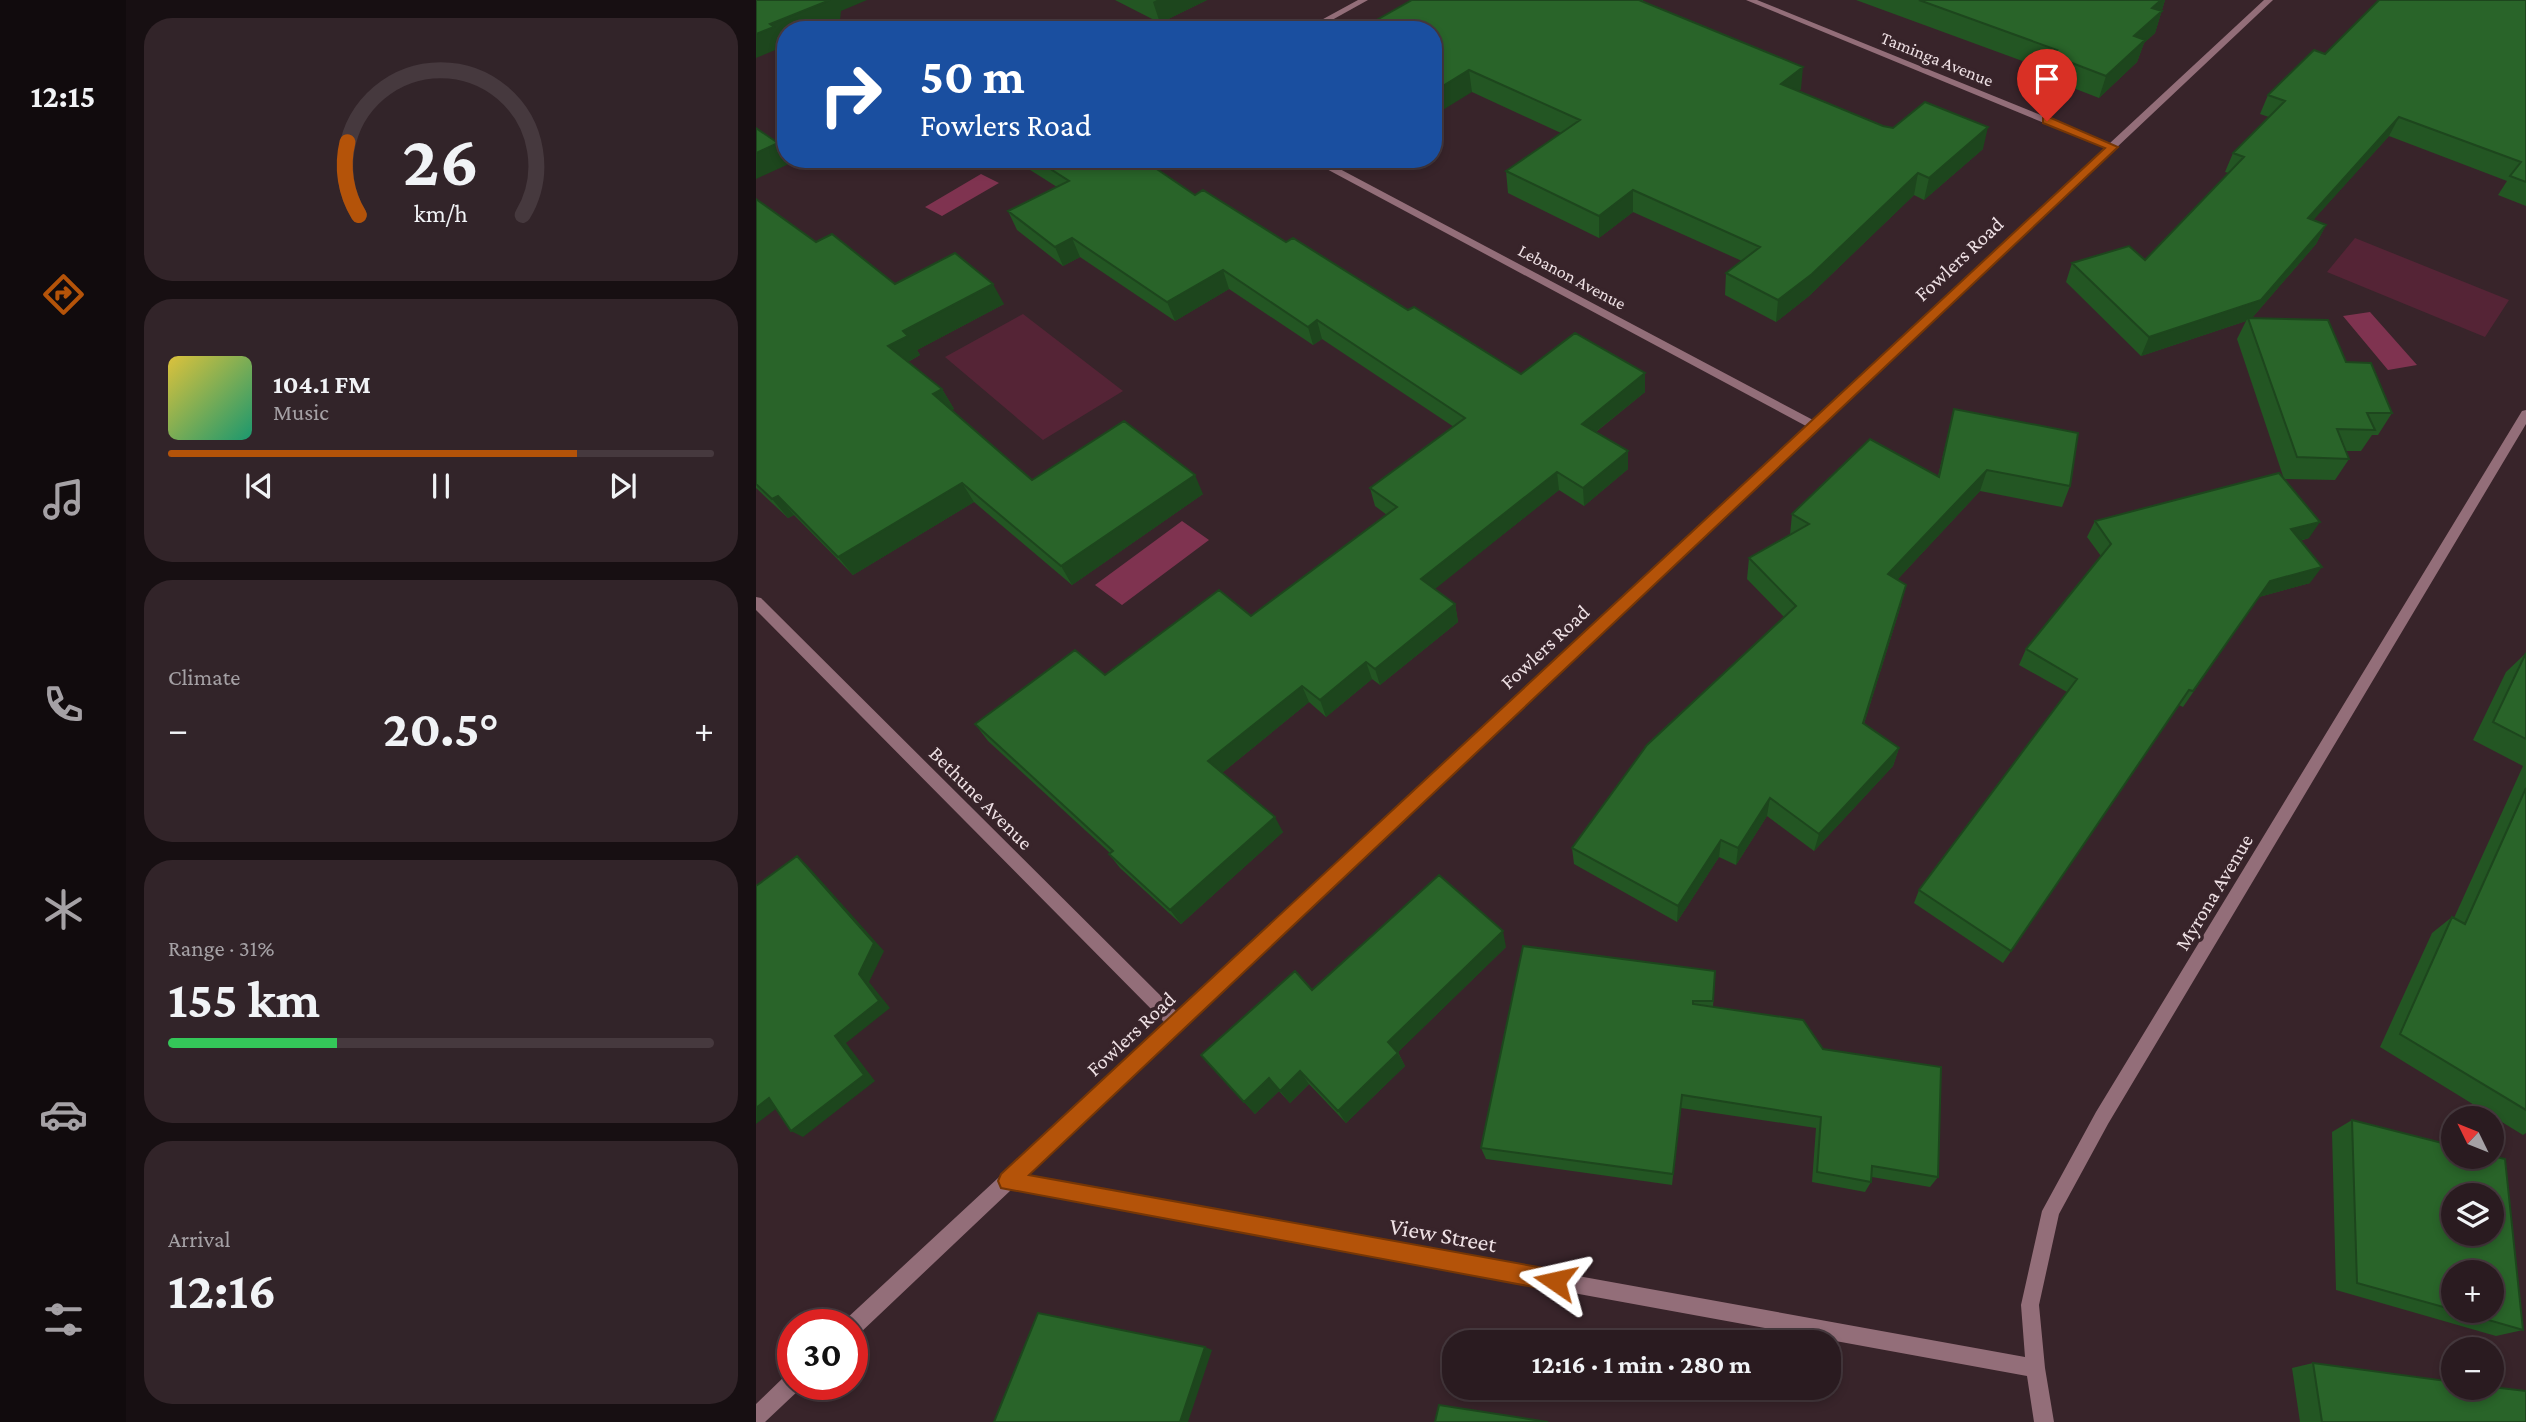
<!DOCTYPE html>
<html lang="en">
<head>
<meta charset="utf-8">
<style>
  body { margin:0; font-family:"Crimson Pro",serif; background:#322429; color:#f1f3f6; height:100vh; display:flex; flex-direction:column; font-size:26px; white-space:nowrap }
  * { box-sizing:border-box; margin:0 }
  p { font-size:23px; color:#a5a1a5 }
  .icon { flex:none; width:38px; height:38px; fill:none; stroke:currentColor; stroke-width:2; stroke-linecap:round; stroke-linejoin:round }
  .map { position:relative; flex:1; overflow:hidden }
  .side { display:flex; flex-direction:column; gap:18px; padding:18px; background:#170f12; width:630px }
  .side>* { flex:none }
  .hud { position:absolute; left:21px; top:21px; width:665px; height:147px; border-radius:28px; box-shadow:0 4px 10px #0003,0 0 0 2px #46393e; background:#1a4fa0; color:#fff; overflow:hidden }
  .needle { width:46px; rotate:313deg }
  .controls { position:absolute; left:1685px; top:1106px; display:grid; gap:14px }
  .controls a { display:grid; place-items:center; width:63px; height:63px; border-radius:50%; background:#2a1b20; box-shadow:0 4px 10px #0003,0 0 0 2px #46393e; font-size:35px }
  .speed { position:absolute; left:21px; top:1309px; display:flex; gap:14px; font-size:35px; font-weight:700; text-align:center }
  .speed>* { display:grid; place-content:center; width:91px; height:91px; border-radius:50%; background:#2a1b20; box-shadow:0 4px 10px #0003,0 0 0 2px #46393e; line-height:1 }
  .speed .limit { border:10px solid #d22; background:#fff; color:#111 }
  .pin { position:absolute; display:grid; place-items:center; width:60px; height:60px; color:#fff; margin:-72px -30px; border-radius:50% 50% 50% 0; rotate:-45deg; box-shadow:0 0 7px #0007 }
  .pin .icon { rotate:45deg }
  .me { position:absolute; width:77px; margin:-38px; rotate:281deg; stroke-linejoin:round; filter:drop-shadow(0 0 5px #0008) }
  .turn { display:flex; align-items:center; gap:24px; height:147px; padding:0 28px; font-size:32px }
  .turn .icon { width:91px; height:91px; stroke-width:2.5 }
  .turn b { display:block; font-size:49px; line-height:60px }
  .big { font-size:52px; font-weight:700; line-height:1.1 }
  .side .widget { flex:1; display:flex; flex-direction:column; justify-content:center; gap:10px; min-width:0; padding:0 24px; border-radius:28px; background:#322429 }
  .side .dial { align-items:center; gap:0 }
  .dial svg { height:182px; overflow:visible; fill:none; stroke:#46393e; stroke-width:7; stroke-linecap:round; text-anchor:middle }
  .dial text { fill:#f1f3f6; stroke:none }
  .song { display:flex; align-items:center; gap:21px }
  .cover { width:84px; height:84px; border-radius:10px; background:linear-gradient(135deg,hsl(50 70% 55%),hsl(160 70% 35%)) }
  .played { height:7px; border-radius:4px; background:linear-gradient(90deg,#b45309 75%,#46393e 75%) }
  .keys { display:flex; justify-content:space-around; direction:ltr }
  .heat { display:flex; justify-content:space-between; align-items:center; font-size:38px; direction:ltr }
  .charge { height:10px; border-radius:5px; background:linear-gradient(90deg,#34c759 31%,#46393e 0) }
  .trip { position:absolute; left:686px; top:1330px; width:399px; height:70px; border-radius:28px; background:#2a1b20; box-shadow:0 4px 10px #0003,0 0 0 2px #46393e; font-weight:700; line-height:70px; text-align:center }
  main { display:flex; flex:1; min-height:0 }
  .tab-bar { display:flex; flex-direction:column; width:126px; justify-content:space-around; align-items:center; background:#110b0d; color:#a5a1a5 }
  .tab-bar .icon { width:49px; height:49px }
  .tab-bar .selected { color:#b45309 }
  .tab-bar b { font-size:32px; color:#f1f3f6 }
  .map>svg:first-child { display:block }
  .green { fill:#552436 }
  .water { fill:#7f3350 }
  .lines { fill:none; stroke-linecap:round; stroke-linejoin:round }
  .minor { fill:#936e79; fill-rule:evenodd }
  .wall { fill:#235623; fill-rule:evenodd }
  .shaded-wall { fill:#1d461d }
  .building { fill:#296429; stroke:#1d461d; stroke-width:2; fill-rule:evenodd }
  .route { fill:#b45309; stroke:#753606; stroke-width:2 }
  .labels { text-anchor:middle; stroke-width:7; stroke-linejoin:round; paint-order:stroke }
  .far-street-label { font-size:18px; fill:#eee0e4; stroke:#38242a }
  .street-label { font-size:21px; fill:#eee0e4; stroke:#38242a }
  .near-street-label { font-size:24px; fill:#eee0e4; stroke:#38242a }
</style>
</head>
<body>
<main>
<nav class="tab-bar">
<b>12:15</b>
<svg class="icon selected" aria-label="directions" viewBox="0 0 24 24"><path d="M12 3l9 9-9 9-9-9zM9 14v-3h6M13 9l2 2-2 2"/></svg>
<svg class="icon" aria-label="music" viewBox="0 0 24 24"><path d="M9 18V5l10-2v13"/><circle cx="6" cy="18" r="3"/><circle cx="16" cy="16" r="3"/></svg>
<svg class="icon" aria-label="phone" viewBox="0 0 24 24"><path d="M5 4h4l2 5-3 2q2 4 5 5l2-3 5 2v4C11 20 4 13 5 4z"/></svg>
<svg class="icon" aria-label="climate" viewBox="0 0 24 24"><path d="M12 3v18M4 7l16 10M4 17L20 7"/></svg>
<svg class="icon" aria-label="car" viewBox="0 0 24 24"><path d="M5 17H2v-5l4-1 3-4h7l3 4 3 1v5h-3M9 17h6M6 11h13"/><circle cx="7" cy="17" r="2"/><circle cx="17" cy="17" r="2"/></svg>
<svg class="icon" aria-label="filters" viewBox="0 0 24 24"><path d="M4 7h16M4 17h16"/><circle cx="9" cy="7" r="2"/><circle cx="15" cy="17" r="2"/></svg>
</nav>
<section class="side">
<div class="widget dial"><svg viewBox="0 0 100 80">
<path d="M14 69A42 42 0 1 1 86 69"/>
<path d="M14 69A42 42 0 0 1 9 37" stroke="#b45309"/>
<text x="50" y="56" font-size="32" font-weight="700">26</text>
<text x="50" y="72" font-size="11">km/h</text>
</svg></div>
<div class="widget">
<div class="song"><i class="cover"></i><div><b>104.1 FM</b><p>Music</p></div></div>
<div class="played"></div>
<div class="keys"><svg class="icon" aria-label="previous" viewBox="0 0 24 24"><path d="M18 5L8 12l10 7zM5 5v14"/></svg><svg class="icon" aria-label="pause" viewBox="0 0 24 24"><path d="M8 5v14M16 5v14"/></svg><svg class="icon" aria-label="next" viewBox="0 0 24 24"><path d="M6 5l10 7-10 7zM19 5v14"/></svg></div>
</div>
<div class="widget"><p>Climate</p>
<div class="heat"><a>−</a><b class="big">20.5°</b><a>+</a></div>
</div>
<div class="widget"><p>Range · 31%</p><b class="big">155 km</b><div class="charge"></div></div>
<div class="widget"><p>Arrival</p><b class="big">12:16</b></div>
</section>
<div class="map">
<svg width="1770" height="1422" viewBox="0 0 1770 1422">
  <rect width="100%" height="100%" fill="#38242a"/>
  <path class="green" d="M 1599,238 L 1753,300 L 1729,337 L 1571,272 Z
    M 267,314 L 367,391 L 287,440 L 189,357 Z"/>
  <path class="water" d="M 225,174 L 243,183 L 186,216 L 169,207 Z
    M 1614,312 L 1661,365 L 1632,370 L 1587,316 Z
    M 426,521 L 453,540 L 366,605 L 339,585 Z"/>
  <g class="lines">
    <path class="minor" d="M 602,0 L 612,0 L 558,30 L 547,30 Z
      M 990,0 L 1001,0 L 1354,143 L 1508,0 L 1517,0 L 270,1176 L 1269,1357 L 1265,1305 L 1286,1211 L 1340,1112 L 1766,411 L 1770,410 L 1770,424 L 1352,1124 L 1303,1214 L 1283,1305 L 1289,1368 L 1298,1422 L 1278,1422 L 1271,1376 L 255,1190 L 103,1334 L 96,1336 L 96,1325 L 88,1325 L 89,1320 L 409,1023 L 0,610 L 0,597 L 5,598 L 421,1012 L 1050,426 L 552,159 L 565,159 L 1057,420 L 1349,148 Z
      M 37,1373 L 37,1384 L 46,1384 L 44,1389 L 9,1422 L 0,1422 L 0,1404 L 30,1375 Z"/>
  </g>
  <path class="wall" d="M 359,0 L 451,0 L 404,23 Z
    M 656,0 L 887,0 L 887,1 L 1045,89 L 1042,91 L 1127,126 L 1227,149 L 1168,200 L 1158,195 L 1053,296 L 1020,322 L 969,295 L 970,273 L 986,261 L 877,212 L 843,238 L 752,193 L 750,171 L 805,133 L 716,92 Z
    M 1100,0 L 1409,0 L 1399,33 L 1388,43 L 1381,62 L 1343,98 L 1289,77 L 1291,70 Z
    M 1770,0 L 1770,206 L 1742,195 L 1751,181 L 1633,136 L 1557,220 L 1570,225 L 1560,244 L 1496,318 L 1590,362 L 1636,413 L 1622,435 L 1616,435 L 1605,451 L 1590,451 L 1593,459 L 1579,480 L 1528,479 L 1481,339 L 1490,321 L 1385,356 L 1310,282 L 1316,263 L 1389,260 L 1473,173 L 1469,172 L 1477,153 L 1513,117 L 1504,114 L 1512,95 L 1569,54 Z
    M 257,159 L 386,159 L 439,195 L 530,242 L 765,374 L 889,392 L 840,432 L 872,451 L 872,469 L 828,506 L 803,490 L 678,589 L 699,604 L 702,622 L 624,685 L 616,679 L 570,717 L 553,702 L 466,773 L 527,832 L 425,924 L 364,868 L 353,854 L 354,853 L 232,741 L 219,724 L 349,675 L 495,616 L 631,515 L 619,506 L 614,488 L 698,427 L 566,339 L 557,345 L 473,289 L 419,321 L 324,257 L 307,266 L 261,230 L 252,211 L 301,187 Z
    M 0,199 L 60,242 L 139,284 L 248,304 L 161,350 L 164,355 L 152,362 L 186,389 L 198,409 L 195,410 L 276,480 L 447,494 L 316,585 L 218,502 L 97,575 L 38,515 L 32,518 L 0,488 Z
    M 1198,409 L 1314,486 L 1306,507 L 1224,491 L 1141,580 L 1145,605 L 1108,724 L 1143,748 L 1137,766 L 1058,851 L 1011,816 L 980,865 L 963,857 L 921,922 L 818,864 L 816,848 L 1028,617 L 991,579 L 993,558 L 1034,535 L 1036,514 L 1182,476 Z
    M 1339,521 L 1553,538 L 1544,541 L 1554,583 L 1503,597 L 1427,707 L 1423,705 L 1247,963 L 1158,903 L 1163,890 L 1311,692 L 1263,665 L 1270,649 L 1345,556 L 1331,537 Z
    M 1770,653 L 1770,1133 L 1767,1135 L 1624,1047 L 1676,933 L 1696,917 L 1698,918 L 1767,766 L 1717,740 L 1750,672 Z
    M 750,947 L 642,1052 L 649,1066 L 590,1123 L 553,1084 L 534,1103 L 523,1091 L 499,1114 L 445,1055 L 556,990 Z
    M 959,971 L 957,1007 L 1067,1049 L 1182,1177 L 1174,1187 L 1116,1177 L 1115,1182 L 1109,1192 L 1056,1182 L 1060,1128 L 925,1108 L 916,1185 L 730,1159 L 725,1148 Z
    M 1596,1120 L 1767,1330 L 1740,1336 L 1580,1290 L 1576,1132 ZM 1698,1272 L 1736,1311 L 1698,1311 Z
    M 1557,1363 L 1770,1422 L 1544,1422 L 1536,1368 Z"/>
  <path class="shaded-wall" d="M 74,0 L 111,0 L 85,11 L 84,20 L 59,30 L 30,30 L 30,41 L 27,42 L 29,46 L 0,58 L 0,34 L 14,24 Z
    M 401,0 L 451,0 L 404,23 L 397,2 Z
    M 1405,0 L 1409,0 L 1399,33 L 1388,43 L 1381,62 L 1343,98 L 1350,76 L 1378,36 L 1396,8 Z
    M 1047,67 L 1045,89 L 1023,106 L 1025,84 Z
    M 713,70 L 716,92 L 677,116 L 677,92 Z
    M 1643,117 L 1633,136 L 1542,237 L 1552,218 Z
    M 1232,127 L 1227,149 L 1168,200 L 1173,178 Z
    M 22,143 L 30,155 L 30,159 L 32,159 L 35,163 L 0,179 L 0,153 Z
    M 1162,173 L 1158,195 L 1053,296 L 1020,322 L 1022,300 Z
    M 877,190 L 877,212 L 843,238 L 843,216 Z
    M 1570,225 L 1560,244 L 1495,319 L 1492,318 L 1490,321 L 1385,356 L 1393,337 Z
    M 316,238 L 324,257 L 307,266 L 299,247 Z
    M 467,270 L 473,289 L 419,321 L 411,302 Z
    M 237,284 L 248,304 L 161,350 L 164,355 L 144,366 L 132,346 L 147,331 Z
    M 561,320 L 566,339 L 557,345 L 552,327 Z
    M 889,373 L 889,392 L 827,442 L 826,424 Z
    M 186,389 L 198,409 L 189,414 L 177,394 Z
    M 872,451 L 872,469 L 828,506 L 827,488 Z
    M 1231,470 L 1224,491 L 1127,595 L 1132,574 Z
    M 801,472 L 803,490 L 669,597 L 665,579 Z
    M 439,475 L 447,494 L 316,585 L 305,566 Z
    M 206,483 L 218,502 L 97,575 L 82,557 Z
    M 22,496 L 38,515 L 32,518 L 16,499 Z
    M 1564,522 L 1553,538 L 1524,546 L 1535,529 Z
    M 1566,567 L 1554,583 L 1503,597 L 1427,707 L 1514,581 Z
    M 1150,585 L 1145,605 L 1102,742 L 1107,723 Z
    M 699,604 L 702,622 L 624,685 L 619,669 Z
    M 610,662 L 616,679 L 570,717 L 564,700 Z
    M 546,686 L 553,702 L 461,777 L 452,761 Z
    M 1143,748 L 1137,766 L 1058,851 L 1063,834 Z
    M 1014,798 L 1011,816 L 980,865 L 982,848 Z
    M 519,817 L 527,832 L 425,924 L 414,910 Z
    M 965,840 L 963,857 L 921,922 L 922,906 Z
    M 41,856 L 51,865 L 128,951 L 113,982 L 134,1008 L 90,1043 L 119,1081 L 47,1137 L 35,1131 L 79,1036 L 103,974 Z
    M 747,931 L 750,947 L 639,1055 L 632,1042 Z
    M 642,1053 L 649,1066 L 590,1123 L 582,1111 Z
    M 544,1071 L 553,1084 L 534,1103 L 524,1091 Z
    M 513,1078 L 523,1091 L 499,1114 L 488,1102 Z
    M 13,1098 L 25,1105 L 0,1124 L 0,1108 Z
    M 449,1347 L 456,1350 L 432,1422 L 424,1422 Z"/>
  <path class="building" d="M 0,0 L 74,0 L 14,24 L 18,27 L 0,34 Z
    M 656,0 L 883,0 L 1047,67 L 1025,84 L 1127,126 L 1137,128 L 1169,102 L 1232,127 L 1173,178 L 1162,173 L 1056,274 L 1022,300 L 970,273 L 1004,247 L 877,190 L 843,216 L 750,171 L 824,120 L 713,70 L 677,92 L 677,30 L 603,30 Z
    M 1163,0 L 1405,0 L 1396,8 L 1406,11 L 1378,36 L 1389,40 L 1350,76 L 1295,55 L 1301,50 Z
    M 1623,0 L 1770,0 L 1770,182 L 1754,176 L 1765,162 L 1643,117 L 1552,218 L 1570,225 L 1505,300 L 1393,337 L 1316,263 L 1373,246 L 1389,260 L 1488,157 L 1477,153 L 1529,101 L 1512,95 L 1558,50 L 1569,54 Z
    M 359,26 L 358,30 L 314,30 Z
    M 0,128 L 22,143 L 0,153 Z
    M 279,159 L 386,159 L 439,195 L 447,190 L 530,242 L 537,238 L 652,310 L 658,307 L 765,374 L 819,333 L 889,373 L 826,424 L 872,451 L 827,488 L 801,472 L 665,579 L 699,604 L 619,669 L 610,662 L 564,700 L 546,686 L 452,761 L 519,817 L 414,910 L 353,854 L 357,851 L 219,724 L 319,650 L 349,675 L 463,590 L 495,616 L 641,507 L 614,488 L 709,418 L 561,320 L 552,327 L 467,270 L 411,302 L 316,238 L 299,247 L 252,211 L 313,181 Z
    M 0,199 L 60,242 L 76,234 L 139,284 L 199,253 L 237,284 L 147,331 L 152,336 L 132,346 L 186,389 L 177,394 L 276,480 L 368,421 L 439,475 L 305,566 L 206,483 L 82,557 L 22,496 L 16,499 L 0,484 Z
    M 1492,318 L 1572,320 L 1590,362 L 1615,363 L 1636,413 L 1611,413 L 1619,430 L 1581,429 L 1593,459 L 1541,457 Z
    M 1198,409 L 1322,433 L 1314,486 L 1231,470 L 1132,574 L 1150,585 L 1107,723 L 1143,748 L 1063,834 L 1014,798 L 982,848 L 965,840 L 922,906 L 816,848 L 891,745 L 1040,606 L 993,558 L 1053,524 L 1036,514 L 1114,439 L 1183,477 Z
    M 1523,473 L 1564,522 L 1535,529 L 1566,567 L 1514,581 L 1437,691 L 1433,690 L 1255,951 L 1163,890 L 1321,679 L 1270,649 L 1355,544 L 1339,521 Z
    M 1770,653 L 1770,739 L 1737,722 Z
    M 1770,788 L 1770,1110 L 1644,1034 L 1696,917 L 1709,924 Z
    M 41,856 L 118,943 L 103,974 L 123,1001 L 79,1036 L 108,1075 L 35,1131 L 13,1098 L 0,1108 L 0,886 Z
    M 683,875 L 747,931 L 632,1042 L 642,1053 L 582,1111 L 544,1071 L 524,1091 L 513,1078 L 488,1102 L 445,1055 L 539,971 L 556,990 Z
    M 767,946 L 959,971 L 957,1001 L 937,1001 L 937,1004 L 1047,1020 L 1067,1049 L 1185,1067 L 1182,1177 L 1116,1166 L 1115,1182 L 1061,1172 L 1065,1117 L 926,1095 L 917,1174 L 725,1148 Z
    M 1596,1120 L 1698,1146 L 1698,1157 L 1736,1156 L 1749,1159 L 1767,1330 L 1701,1311 L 1736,1311 L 1736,1272 L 1698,1272 L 1698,1310 L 1601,1283 ZM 1698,1195 L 1736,1195 L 1736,1234 L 1698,1234 Z
    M 282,1313 L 449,1347 L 424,1422 L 238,1422 Z
    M 1557,1363 L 1698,1382 L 1698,1388 L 1736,1387 L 1770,1391 L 1770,1422 L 1566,1422 Z
    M 683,1405 L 792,1422 L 679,1422 Z"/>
  <path class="route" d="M 1287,118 L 1295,118 L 1362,147 L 273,1175 L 799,1270 L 806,1273 L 809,1281 L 806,1288 L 799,1291 L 245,1188 L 242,1181 L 245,1174 L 1349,148 L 1287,123 Z"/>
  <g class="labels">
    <g class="far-street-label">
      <text transform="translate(1181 59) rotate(22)" y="6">Taminga Avenue</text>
      <text transform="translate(816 277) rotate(28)" y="6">Lebanon Avenue</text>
    </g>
    <g class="street-label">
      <text transform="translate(1203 259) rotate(-43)" y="7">Fowlers Road</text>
      <text transform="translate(789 647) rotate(-43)" y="7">Fowlers Road</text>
      <text transform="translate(225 798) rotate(45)" y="7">Bethune Avenue</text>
      <text transform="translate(1458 892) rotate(-59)" y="7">Myrona Avenue</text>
      <text transform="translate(375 1034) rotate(-43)" y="7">Fowlers Road</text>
    </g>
    <g class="near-street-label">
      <text transform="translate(687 1235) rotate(10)" y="8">View Street</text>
    </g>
  </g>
</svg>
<div class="controls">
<a><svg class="needle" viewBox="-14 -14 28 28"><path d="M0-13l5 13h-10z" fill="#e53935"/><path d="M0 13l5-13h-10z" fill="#a5a1a5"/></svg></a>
<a><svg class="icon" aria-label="layers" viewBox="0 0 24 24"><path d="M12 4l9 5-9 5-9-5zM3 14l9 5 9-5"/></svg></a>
<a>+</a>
<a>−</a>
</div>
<div class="speed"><div class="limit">30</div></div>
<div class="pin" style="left:1291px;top:121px;background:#d93025"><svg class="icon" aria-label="arrive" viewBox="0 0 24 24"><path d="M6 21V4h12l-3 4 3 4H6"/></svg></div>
<svg class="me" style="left:799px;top:1281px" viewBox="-20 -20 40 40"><path d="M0-17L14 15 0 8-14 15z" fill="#b45309" stroke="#fff" stroke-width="4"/></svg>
<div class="trip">12:16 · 1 min · 280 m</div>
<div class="hud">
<div class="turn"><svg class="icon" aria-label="right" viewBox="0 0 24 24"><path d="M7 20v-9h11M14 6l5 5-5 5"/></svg><div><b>50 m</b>Fowlers Road</div></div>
</div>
</div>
</main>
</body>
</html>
